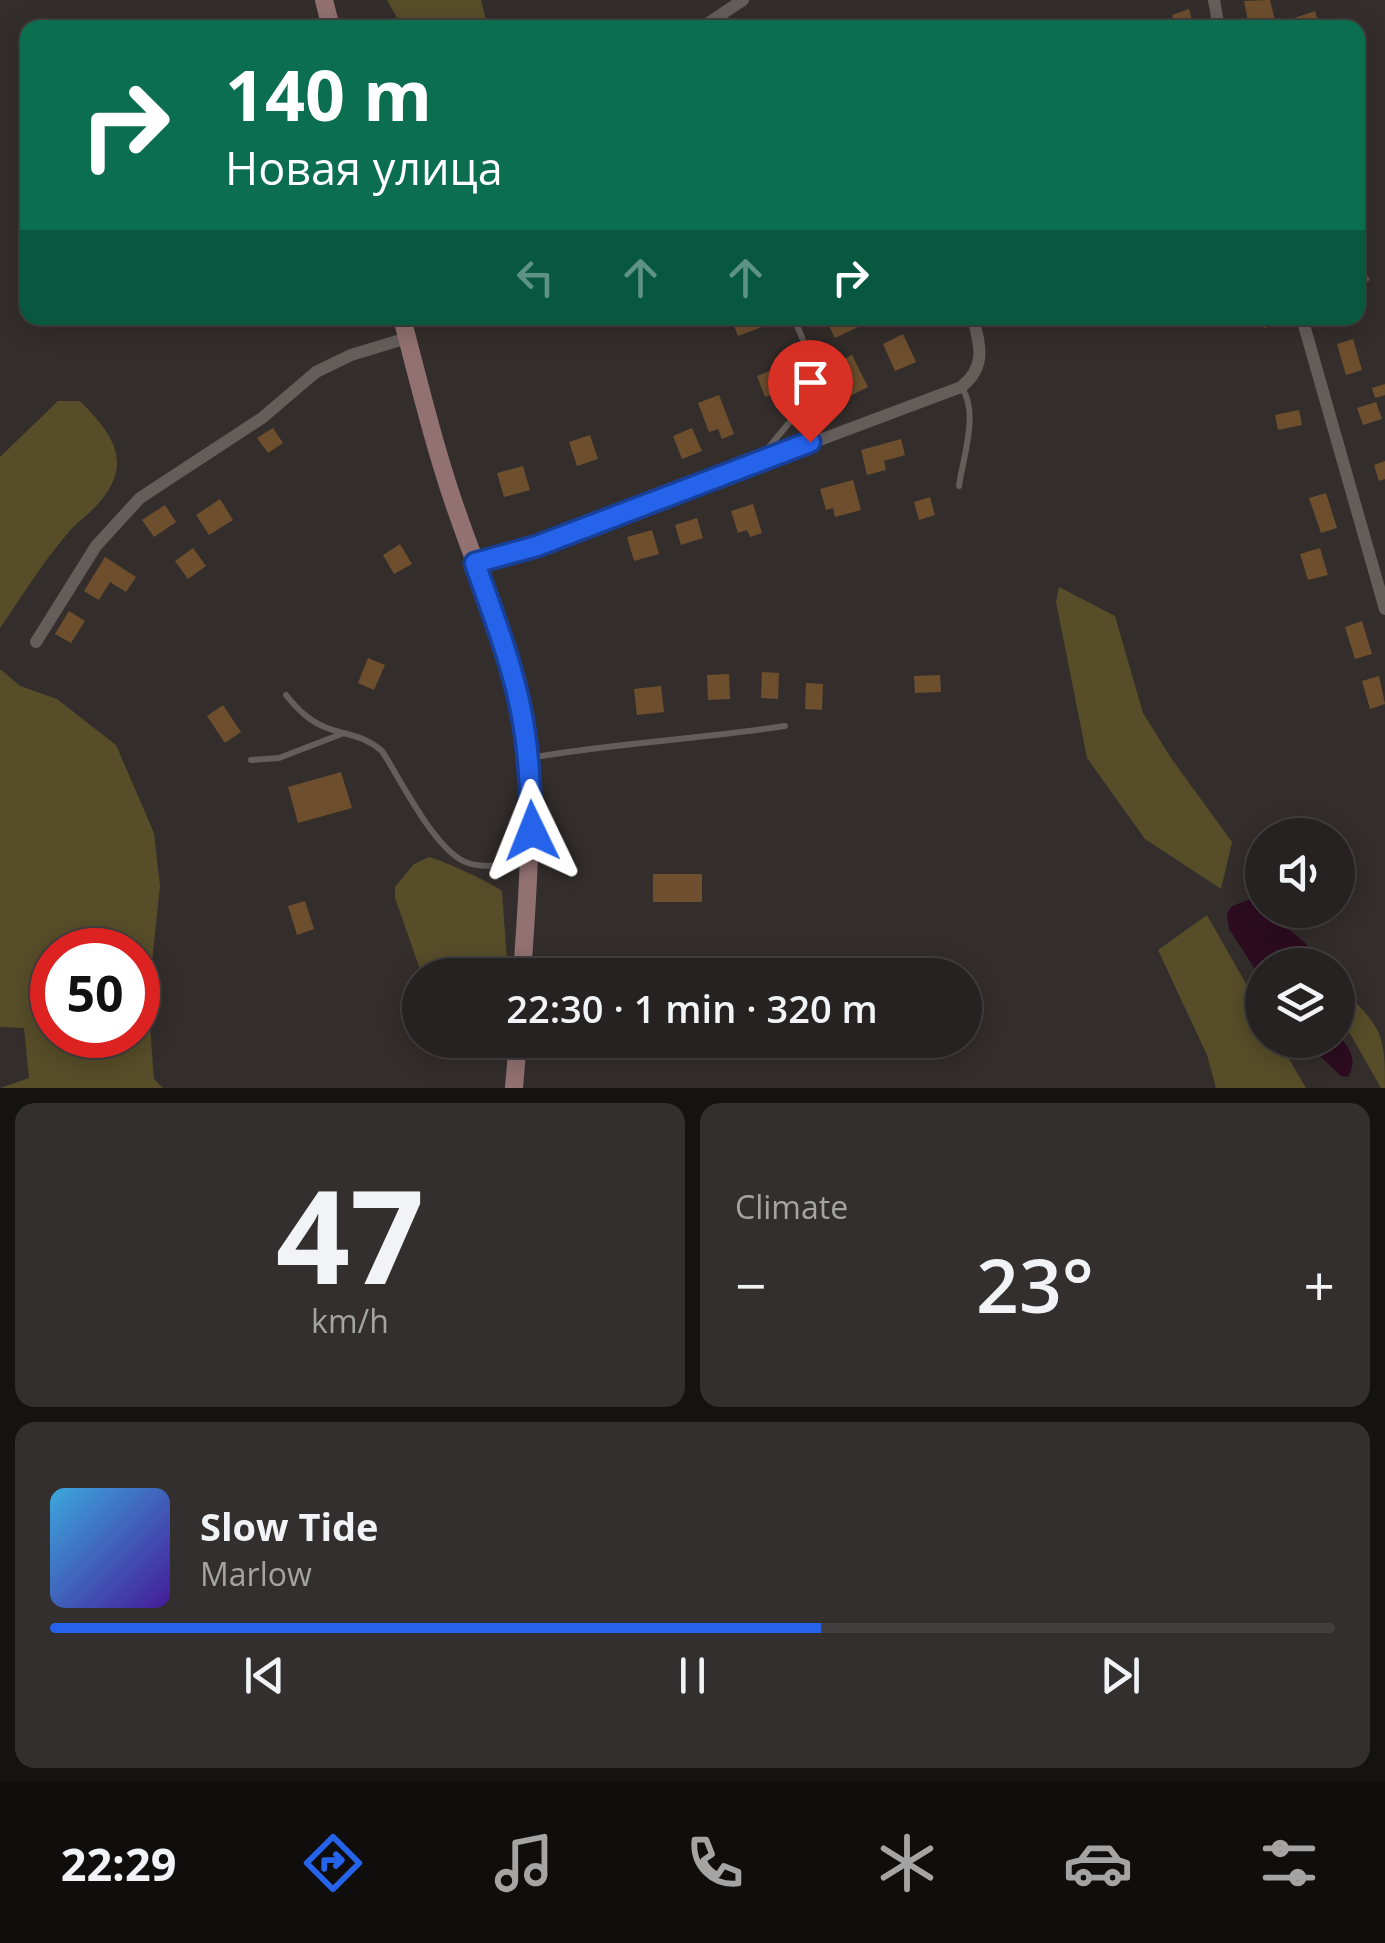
<!DOCTYPE html>
<html lang="en">
<head>
<meta charset="utf-8">
<style>
  body { margin:0; font-family:"Open Sans",sans-serif; background:#322f2e; color:#f1f3f6; height:100vh; display:flex; flex-direction:column; font-size:38px; white-space:nowrap }
  * { box-sizing:border-box; margin:0 }
  p { font-size:32px; color:#a4a4a5 }
  .icon { flex:none; width:55px; height:55px; fill:none; stroke:currentColor; stroke-width:2; stroke-linecap:round; stroke-linejoin:round }
  .map { position:relative; height:1088px; overflow:hidden }
  .drawer { display:flex; flex-direction:column; gap:15px; padding:15px; background:#151312; flex:1 }
  .drawer>* { flex:none }
  .guide { position:absolute; left:20px; top:20px; width:1345px; height:305px; border-radius:20px; box-shadow:0 5px 25px #0003,0 0 0 2px #423f3f; background:#0b6e4f; color:#fff; overflow:hidden }
  .fabs { position:absolute; left:1245px; top:818px; display:grid; gap:20px }
  .fabs a { display:grid; place-items:center; width:110px; height:110px; border-radius:50%; background:#262221; box-shadow:0 5px 25px #0003,0 0 0 2px #423f3f; font-size:50px }
  .speed { position:absolute; left:30px; top:928px; display:flex; gap:20px; font-size:50px; font-weight:700; text-align:center }
  .speed>* { display:grid; place-content:center; width:130px; height:130px; border-radius:50%; background:#262221; box-shadow:0 5px 25px #0003,0 0 0 2px #423f3f; line-height:1 }
  .speed .limit { border:15px solid #d22; background:#fff; color:#111 }
  .pin { position:absolute; display:grid; place-items:center; width:85px; height:85px; color:#fff; margin:-102px -42px; border-radius:50% 50% 50% 0; rotate:-45deg; box-shadow:0 0 10px #0007 }
  .pin .icon { rotate:45deg }
  .me { position:absolute; width:110px; margin:-55px; rotate:358deg; stroke-linejoin:round; filter:drop-shadow(0 0 8px #0008) }
  .turn { display:flex; align-items:center; gap:35px; height:210px; padding:0 40px; font-size:45px }
  .turn .icon { width:130px; height:130px; stroke-width:2.5 }
  .turn b { display:block; font-size:70px; line-height:85px }
  .lanes { display:flex; align-items:center; height:95px; padding:0 40px; background:#0003; justify-content:center; gap:50px; direction:ltr }
  .lanes .off { opacity:.35 }
  .big { font-size:75px; font-weight:600; line-height:1.1 }
  .drawer .card { flex:1; display:flex; flex-direction:column; justify-content:center; gap:15px; min-width:0; padding:0 35px; border-radius:20px; background:#322f2e }
  .drawer .dial { align-items:center; gap:0 }
  .dial b { font-size:130px; line-height:1 }
  .song { display:flex; align-items:center; gap:30px }
  .cover { width:120px; height:120px; border-radius:15px; background:linear-gradient(135deg,hsl(200 70% 55%),hsl(260 70% 35%)) }
  .played { height:10px; border-radius:5px; background:linear-gradient(90deg,#2563eb 60%,#423f3f 60%) }
  .keys { display:flex; justify-content:space-around; direction:ltr }
  .heat { display:flex; justify-content:space-between; align-items:center; font-size:55px; direction:ltr }
  .drawer .tiles { flex:1; display:grid; gap:15px; grid-template-columns:1fr 1fr }
  .card:last-child { grid-column:span 2 }
  .trip { position:absolute; left:402px; top:958px; width:580px; height:100px; border-radius:50px; background:#262221; box-shadow:0 5px 25px #0003,0 0 0 2px #423f3f; font-weight:600; line-height:100px; text-align:center }
  .tab-bar { display:flex; height:160px; justify-content:space-around; align-items:center; background:#0f0e0d; color:#a4a4a5 }
  .tab-bar .icon { width:70px; height:70px }
  .tab-bar .on { color:#2563eb }
  .tab-bar b { font-size:45px; color:#f1f3f6 }
  .map>svg:first-child { display:block }
  .green { fill:#574d29; fill-rule:evenodd }
  .water { fill:#2d0c20 }
  .building { fill:#6d4f2e }
  .lines { fill:none; stroke-linecap:round; stroke-linejoin:round }
  .lane { stroke:#645e5b; stroke-width:6 }
  .street { stroke:#645e5b; stroke-width:12 }
  .secondary { stroke:#927172; stroke-width:18 }
  .route-casing { stroke:#184099; stroke-width:25 }
  .route { stroke:#2563eb; stroke-width:18 }
</style>
</head>
<body>
<div class="map">
<svg width="1385" height="1088" viewBox="0 0 1385 1088">
  <rect width="100%" height="100%" fill="#332e2c"/>
  <path class="green" d="M 387,0 L 481,0 L 488,27 L 402,27 Z
    M 58,401 L 80,401 C 114,435 135,465 96,506 C 87,516 76,523 68,533 C 43,562 22,596 0,628 L 0,457 Z
    M 1059,587 L 1115,616 L 1143,713 L 1171,758 L 1232,842 L 1221,889 L 1145,839 L 1087,758 L 1056,602 Z
    M 0,669 L 20,686 L 57,699 L 116,745 L 154,833 L 160,886 L 148,1000 L 154,1079 L 163,1088 L 0,1088 L 29,1078 L 24,1028 L 0,1027 ZM 52,950 L 138,950 L 138,1035 L 52,1035 Z
    M 429,857 C 442,860 492,883 502,891 L 508,975 L 422,975 L 395,898 L 395,887 L 414,864 Z
    M 1207,915 L 1262,1012 L 1262,1040 L 1278,1040 L 1306,1088 L 1216,1088 L 1207,1055 L 1158,950 Z
    M 1355,1002 C 1385,1031 1385,1046 1385,1088 L 1381,1088 L 1340,1016 Z"/>
  <path class="water" d="M 1262,895 L 1262,910 L 1274,910 C 1285,934 1312,939 1318,965 L 1262,965 L 1262,980 L 1229,929 L 1227,913 L 1232,906 Z
    M 1338,1033 C 1348,1048 1359,1058 1348,1077 L 1341,1076 L 1303,1040 L 1338,1040 Z"/>
  <path class="building" d="M 1270,0 L 1275,20 L 1249,26 L 1244,1 Z
    M 1189,9 L 1194,28 L 1176,28 L 1172,15 Z
    M 1315,11 L 1320,28 L 1297,28 L 1294,18 Z
    M 1362,265 L 1370,280 L 1359,286 L 1358,268 Z
    M 731,318 L 758,318 L 762,327 L 738,336 Z
    M 825,318 L 854,318 L 858,327 L 835,338 Z
    M 1261,318 L 1278,318 L 1280,324 L 1264,328 Z
    M 903,334 L 916,362 L 895,371 L 883,344 Z
    M 1353,339 L 1362,370 L 1346,375 L 1337,344 Z
    M 852,355 L 868,387 L 850,396 L 834,364 Z
    M 780,367 L 789,388 L 765,397 L 757,376 Z
    M 1385,384 L 1385,395 L 1375,398 L 1372,388 Z
    M 719,395 L 734,434 L 722,439 L 718,429 L 709,432 L 698,403 Z
    M 1376,402 L 1382,419 L 1363,425 L 1357,408 Z
    M 1299,410 L 1302,425 L 1278,430 L 1275,415 Z
    M 273,428 L 283,443 L 268,453 L 257,438 Z
    M 692,428 L 702,451 L 682,459 L 673,436 Z
    M 590,435 L 598,459 L 577,466 L 569,442 Z
    M 901,439 L 905,455 L 884,461 L 886,470 L 867,475 L 861,450 Z
    M 1385,461 L 1385,479 L 1379,481 L 1374,465 Z
    M 523,466 L 530,490 L 504,497 L 497,473 Z
    M 853,480 L 861,510 L 835,517 L 833,508 L 826,510 L 820,489 Z
    M 1326,493 L 1337,528 L 1321,533 L 1309,498 Z
    M 930,497 L 935,515 L 919,520 L 914,502 Z
    M 220,499 L 233,520 L 209,535 L 196,515 Z
    M 753,504 L 762,533 L 750,537 L 747,530 L 738,533 L 731,511 Z
    M 165,505 L 176,522 L 154,537 L 142,520 Z
    M 697,518 L 703,538 L 681,545 L 675,525 Z
    M 652,530 L 659,554 L 634,561 L 627,537 Z
    M 400,544 L 412,564 L 394,574 L 383,555 Z
    M 193,548 L 206,566 L 188,579 L 175,561 Z
    M 1320,548 L 1328,575 L 1308,580 L 1300,554 Z
    M 105,557 L 136,577 L 126,592 L 110,582 L 99,600 L 84,591 Z
    M 69,611 L 85,621 L 71,643 L 55,634 Z
    M 1362,621 L 1372,654 L 1355,659 L 1345,627 Z
    M 368,658 L 385,665 L 374,690 L 358,683 Z
    M 762,672 L 779,673 L 778,699 L 761,698 Z
    M 729,674 L 730,699 L 708,700 L 707,675 Z
    M 940,675 L 941,692 L 915,693 L 914,676 Z
    M 1379,676 L 1385,704 L 1370,709 L 1362,681 Z
    M 806,683 L 823,684 L 822,710 L 805,709 Z
    M 661,686 L 664,712 L 637,715 L 634,689 Z
    M 223,705 L 241,732 L 225,743 L 207,716 Z
    M 341,772 L 352,808 L 298,823 L 288,787 Z
    M 653,874 L 702,874 L 702,902 L 653,902 Z
    M 305,901 L 314,929 L 297,935 L 288,906 Z
    M 466,1040 L 491,1040 L 490,1059 L 466,1058 Z"/>
  <g class="lines">
    <path class="lane" d="M 758,460 L 814,393 L 812,362 L 794,318
      M 959,486 C 963,457 979,413 962,388
      M 286,695 C 298,710 311,723 330,729 C 351,736 365,736 382,751 C 401,780 436,853 468,863 C 486,869 506,864 524,862
      M 529,758 C 614,743 700,739 785,726
      M 251,760 L 279,758 L 344,733"/>
    <path class="street" d="M 1214,0 L 1219,28
      M 701,28 L 743,0
      M 1302,318 L 1385,609
      M 475,563 L 537,546 L 961,387 C 987,367 980,345 973,318
      M 36,642 L 96,546 L 140,498 L 262,418 L 316,372 L 351,355 L 407,338"/>
    <path class="secondary" d="M 324,0 L 331,28
      M 402,318 C 416,371 429,426 446,479 C 469,555 507,631 521,710 C 536,799 528,886 522,975
      M 514,1088 L 518,1040"/>
  </g>
  <g class="lines">
    <defs>
      <path id="route" d="M 532,831 C 530,789 529,747 520,706 C 510,657 491,610 475,563 L 537,546 L 810,442"/>
    </defs>
    <use href="#route" class="route-casing"/>
    <use href="#route" class="route"/>
  </g>
</svg>
<div class="fabs">
<a><svg class="icon" aria-label="sound" viewBox="0 0 24 24"><path d="M4 9h4l5-4v14l-5-4H4zM17 9q2 3 0 6"/></svg></a>
<a><svg class="icon" aria-label="layers" viewBox="0 0 24 24"><path d="M12 4l9 5-9 5-9-5zM3 14l9 5 9-5"/></svg></a>
</div>
<div class="speed"><div class="limit">50</div></div>
<div class="pin" style="left:810px;top:442px;background:#d93025"><svg class="icon" aria-label="arrive" viewBox="0 0 24 24"><path d="M6 21V4h12l-3 4 3 4H6"/></svg></div>
<svg class="me" style="left:532px;top:831px" viewBox="-20 -20 40 40"><path d="M0-17L14 15 0 8-14 15z" fill="#2563eb" stroke="#fff" stroke-width="4"/></svg>
<div class="trip">22:30 · 1 min · 320 m</div>
<div class="guide">
<div class="turn"><svg class="icon" aria-label="right" viewBox="0 0 24 24"><path d="M7 20v-9h11M14 6l5 5-5 5"/></svg><div><b>140 m</b>Новая улица</div></div>
<div class="lanes"><svg class="icon off" aria-label="left" viewBox="0 0 24 24"><path d="M17 20v-9H6M10 6l-5 5 5 5"/></svg><svg class="icon off" aria-label="ahead" viewBox="0 0 24 24"><path d="M12 20V5M6 11l6-6 6 6"/></svg><svg class="icon off" aria-label="ahead" viewBox="0 0 24 24"><path d="M12 20V5M6 11l6-6 6 6"/></svg><svg class="icon" aria-label="right" viewBox="0 0 24 24"><path d="M7 20v-9h11M14 6l5 5-5 5"/></svg></div>
</div>
</div>
<section class="drawer">
<div class="tiles">
<div class="card dial"><b>47</b><p>km/h</p></div>
<div class="card"><p>Climate</p>
<div class="heat"><a>−</a><b class="big">23°</b><a>+</a></div>
</div>
<div class="card">
<div class="song"><i class="cover"></i><div><b>Slow Tide</b><p>Marlow</p></div></div>
<div class="played"></div>
<div class="keys"><svg class="icon" aria-label="previous" viewBox="0 0 24 24"><path d="M18 5L8 12l10 7zM5 5v14"/></svg><svg class="icon" aria-label="pause" viewBox="0 0 24 24"><path d="M8 5v14M16 5v14"/></svg><svg class="icon" aria-label="next" viewBox="0 0 24 24"><path d="M6 5l10 7-10 7zM19 5v14"/></svg></div>
</div>
</div>
</section>
<nav class="tab-bar">
<b>22:29</b>
<svg class="icon on" aria-label="directions" viewBox="0 0 24 24"><path d="M12 3l9 9-9 9-9-9zM9 14v-3h6M13 9l2 2-2 2"/></svg>
<svg class="icon" aria-label="music" viewBox="0 0 24 24"><path d="M9 18V5l10-2v13"/><circle cx="6" cy="18" r="3"/><circle cx="16" cy="16" r="3"/></svg>
<svg class="icon" aria-label="phone" viewBox="0 0 24 24"><path d="M5 4h4l2 5-3 2q2 4 5 5l2-3 5 2v4C11 20 4 13 5 4z"/></svg>
<svg class="icon" aria-label="climate" viewBox="0 0 24 24"><path d="M12 3v18M4 7l16 10M4 17L20 7"/></svg>
<svg class="icon" aria-label="car" viewBox="0 0 24 24"><path d="M5 17H2v-5l4-1 3-4h7l3 4 3 1v5h-3M9 17h6M6 11h13"/><circle cx="7" cy="17" r="2"/><circle cx="17" cy="17" r="2"/></svg>
<svg class="icon" aria-label="filters" viewBox="0 0 24 24"><path d="M4 7h16M4 17h16"/><circle cx="9" cy="7" r="2"/><circle cx="15" cy="17" r="2"/></svg>
</nav>
</body>
</html>
